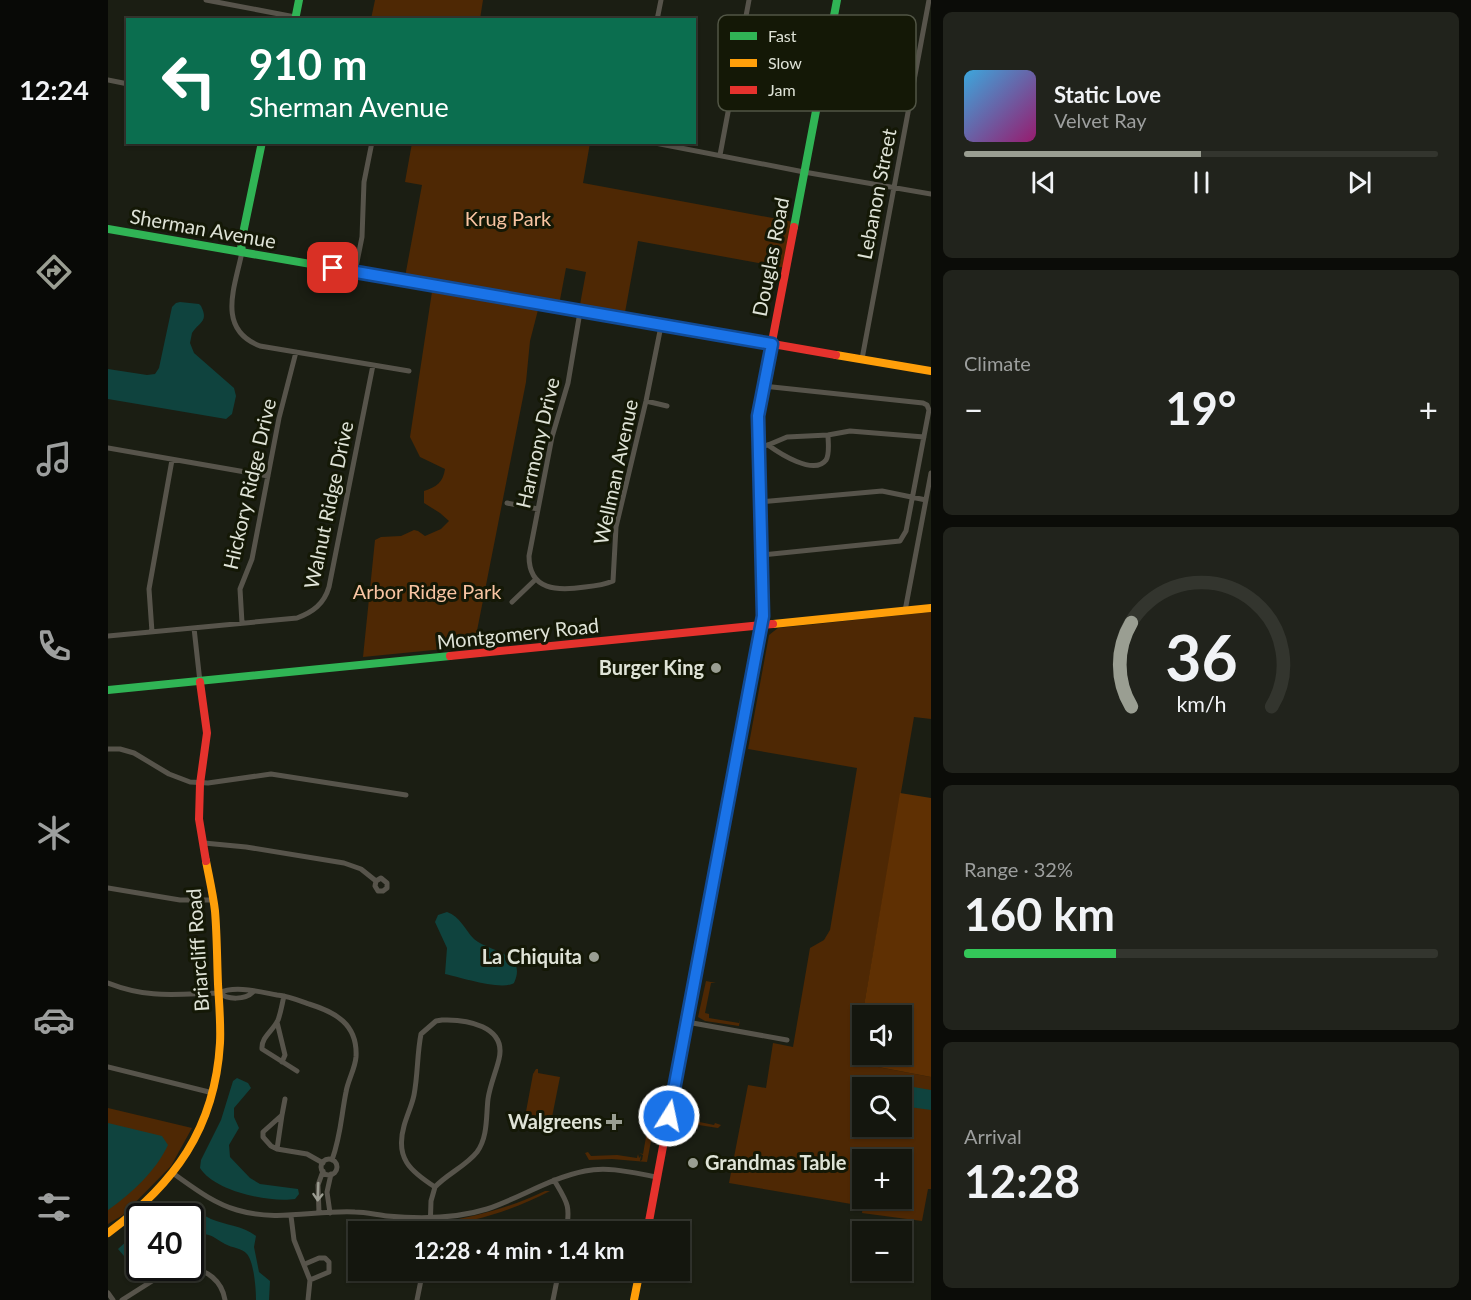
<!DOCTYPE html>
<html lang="en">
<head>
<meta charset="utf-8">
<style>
  body { margin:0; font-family:Lato,sans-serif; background:#21231c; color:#f1f3f6; height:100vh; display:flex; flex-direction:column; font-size:22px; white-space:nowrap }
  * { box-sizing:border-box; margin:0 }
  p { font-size:20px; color:#9d9f9e }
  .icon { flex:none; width:33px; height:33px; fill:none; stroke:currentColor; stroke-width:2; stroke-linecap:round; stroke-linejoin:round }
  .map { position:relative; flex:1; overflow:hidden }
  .details { display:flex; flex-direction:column; gap:12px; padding:12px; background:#0b0c08; width:540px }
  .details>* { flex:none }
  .guide { position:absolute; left:18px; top:18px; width:570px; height:126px; border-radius:0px; box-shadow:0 2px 4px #0004,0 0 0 2px #33352e; background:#0b6e4f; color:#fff; overflow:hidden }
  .fabs { position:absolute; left:744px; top:1005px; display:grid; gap:12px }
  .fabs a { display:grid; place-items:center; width:60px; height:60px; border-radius:0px; background:#14160e; box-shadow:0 2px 4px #0004,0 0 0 2px #33352e; font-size:30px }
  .speed { position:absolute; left:18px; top:1203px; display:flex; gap:12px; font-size:30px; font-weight:700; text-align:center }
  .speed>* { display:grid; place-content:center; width:78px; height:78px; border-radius:50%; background:#14160e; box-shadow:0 2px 4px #0004,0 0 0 2px #33352e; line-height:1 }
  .speed .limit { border:3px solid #111; border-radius:9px; background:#fff; color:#111 }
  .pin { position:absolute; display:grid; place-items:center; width:51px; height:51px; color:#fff; margin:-26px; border-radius:12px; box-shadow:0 3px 9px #0006 }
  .me { position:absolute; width:66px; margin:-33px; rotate:10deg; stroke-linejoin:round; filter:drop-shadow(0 0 4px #0008) }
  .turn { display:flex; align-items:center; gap:21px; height:126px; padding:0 24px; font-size:27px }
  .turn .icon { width:78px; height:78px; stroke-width:2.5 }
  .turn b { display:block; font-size:42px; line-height:51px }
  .big { font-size:45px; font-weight:700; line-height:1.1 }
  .details .tile { flex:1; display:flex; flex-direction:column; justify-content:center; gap:9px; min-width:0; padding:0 21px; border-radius:9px; background:#21231c }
  .details .dial { align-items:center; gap:0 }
  .dial svg { height:156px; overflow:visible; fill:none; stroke:#33352e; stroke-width:7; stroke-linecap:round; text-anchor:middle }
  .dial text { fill:#f1f3f6; stroke:none }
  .song { display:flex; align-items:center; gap:18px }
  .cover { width:72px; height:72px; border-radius:9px; background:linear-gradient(135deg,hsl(200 70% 55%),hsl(320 70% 35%)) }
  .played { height:6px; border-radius:3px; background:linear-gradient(90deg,#9a9e92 50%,#33352e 50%) }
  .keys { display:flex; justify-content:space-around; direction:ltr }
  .heat { display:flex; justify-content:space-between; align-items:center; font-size:33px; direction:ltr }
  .charge { height:9px; border-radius:4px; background:linear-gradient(90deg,#34c759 32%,#33352e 0) }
  .trip { position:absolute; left:240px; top:1221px; width:342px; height:60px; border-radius:0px; background:#14160e; box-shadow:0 2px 4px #0004,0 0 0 2px #33352e; font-weight:700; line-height:60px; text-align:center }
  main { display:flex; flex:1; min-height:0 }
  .dock { display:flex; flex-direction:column; width:108px; justify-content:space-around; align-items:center; background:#080906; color:#9d9f9e }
  .dock .icon { width:42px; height:42px }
  .dock .current { color:#9a9e92 }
  .dock b { font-size:27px; color:#f1f3f6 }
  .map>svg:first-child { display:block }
  .green { fill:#4e2804; fill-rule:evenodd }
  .forest { fill:#5f3003; fill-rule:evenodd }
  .water { fill:#0f433e }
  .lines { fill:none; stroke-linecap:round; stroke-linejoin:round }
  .street { stroke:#57544b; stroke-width:5 }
  .fast { stroke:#30b455; stroke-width:8 }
  .slow { stroke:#ff9f0a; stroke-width:8 }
  .jam { stroke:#e5322d; stroke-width:8 }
  .oneway { stroke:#9b9c91 }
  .route-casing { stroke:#114b97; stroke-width:15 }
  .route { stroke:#1a73e8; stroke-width:10 }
  .poi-dot { fill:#9a9e92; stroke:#141806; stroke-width:2 }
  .labels { text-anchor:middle; stroke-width:6; stroke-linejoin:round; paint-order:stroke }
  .street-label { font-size:20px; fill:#dfe3d7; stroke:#141806 }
  .park-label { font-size:20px; fill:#f8c4a2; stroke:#141806 }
  .poi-label { font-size:20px; font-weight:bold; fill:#dfe3d7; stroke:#141806; text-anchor:end }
  .key { fill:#141806; stroke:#515545; stroke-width:1.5 }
  .key-label { font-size:16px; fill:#dfe3d7 }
</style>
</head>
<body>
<main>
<nav class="dock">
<b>12:24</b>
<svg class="icon current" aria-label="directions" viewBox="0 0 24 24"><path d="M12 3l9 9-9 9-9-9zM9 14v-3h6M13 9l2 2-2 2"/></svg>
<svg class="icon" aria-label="music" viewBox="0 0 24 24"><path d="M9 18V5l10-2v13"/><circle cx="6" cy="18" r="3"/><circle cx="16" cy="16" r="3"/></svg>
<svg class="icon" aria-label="phone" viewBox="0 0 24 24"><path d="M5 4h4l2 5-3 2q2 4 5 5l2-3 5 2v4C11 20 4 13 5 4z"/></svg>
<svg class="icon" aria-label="climate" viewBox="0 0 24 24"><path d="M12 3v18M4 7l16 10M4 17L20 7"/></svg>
<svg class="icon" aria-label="car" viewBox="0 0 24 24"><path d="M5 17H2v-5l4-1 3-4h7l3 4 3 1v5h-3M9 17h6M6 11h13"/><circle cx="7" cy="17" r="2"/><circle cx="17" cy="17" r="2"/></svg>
<svg class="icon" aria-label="filters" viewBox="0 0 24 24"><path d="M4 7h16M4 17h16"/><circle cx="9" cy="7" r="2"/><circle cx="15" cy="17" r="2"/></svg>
</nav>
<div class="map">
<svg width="823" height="1300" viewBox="0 0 823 1300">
  <rect width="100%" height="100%" fill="#1b1e13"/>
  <path class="green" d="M 267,0 L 375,0 L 372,19 L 263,19 Z
    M 304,143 L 482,143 L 475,183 L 686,222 L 678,268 L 530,241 L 516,318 L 471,310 L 478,272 L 458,268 L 451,305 L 297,277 L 314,185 L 297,182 Z
    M 325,285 L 431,306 L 422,341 L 418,382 L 366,646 L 255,657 L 267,540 L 273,537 L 293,536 L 306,530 L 310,531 L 317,536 L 333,529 L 341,521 L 332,513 L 316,503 L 316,491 C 328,487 335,483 337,469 L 312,457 L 302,437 Z
    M 823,612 L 823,719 L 806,717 L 749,1047 L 755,1062 L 760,1065 L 823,1077 L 823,1189 L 820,1189 L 814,1221 L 754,1213 L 755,1206 L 621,1183 L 640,1085 L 658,1088 L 665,1043 L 685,1047 L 702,948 L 716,940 L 722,930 L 749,768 L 640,749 L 661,635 L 670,628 ZM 754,1088 L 794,1088 L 794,1126 L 754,1126 ZM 754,1160 L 794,1160 L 794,1198 L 754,1198 Z
    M 598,981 L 608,983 L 603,983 L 597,1013 L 601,1014 L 601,1018 L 631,1023 L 632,1019 L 631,1026 L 597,1021 L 590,1017 Z
    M 428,1069 L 430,1069 L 430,1073 L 452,1077 L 443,1122 L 417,1117 L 425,1074 Z
    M 576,1095 L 581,1096 L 577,1119 L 606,1125 L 607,1123 L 613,1125 L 610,1128 L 578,1123 L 574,1144 L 569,1143 Z
    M 0,1108 L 84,1128 L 63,1166 L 15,1215 L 0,1224 Z
    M 539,1116 L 547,1120 L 539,1162 L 504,1159 L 481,1160 L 477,1153 L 480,1152 L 483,1156 L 509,1155 L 529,1158 L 530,1154 L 531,1158 L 533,1156 L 532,1161 L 534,1160 L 535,1155 L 531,1153 L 535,1154 L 541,1120 L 537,1118 Z
    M 437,1191 L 442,1191 C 405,1210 368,1222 328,1226 L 331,1223 C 373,1215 398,1209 437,1191 Z"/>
  <path class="forest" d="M 792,793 L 823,798 L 823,1077 L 760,1065 L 752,1058 L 749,1047 ZM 754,1016 L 794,1016 L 794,1054 L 754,1054 Z"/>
  <path class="water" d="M 72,302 L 91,304 L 93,306 C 101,322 91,322 84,333 L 82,343 L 86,353 L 126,388 L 128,396 L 124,414 L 118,419 L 0,399 L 0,369 L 39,375 L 47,374 L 51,368 L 64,307 L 68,303 Z
    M 339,912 C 352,916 357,930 366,939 C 381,952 420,953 406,983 C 393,991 352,977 337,974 L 339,948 L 327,922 L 330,915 Z
    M 129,1078 L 140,1083 L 143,1088 L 126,1108 L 126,1117 L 131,1128 L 121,1145 L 122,1157 L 142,1178 L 152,1184 L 190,1189 L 191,1194 L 187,1199 C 161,1203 106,1191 92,1168 L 93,1160 L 113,1120 L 125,1081 Z
    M 782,1083 L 823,1090 L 823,1110 L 794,1106 L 794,1088 L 778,1087 Z
    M 0,1123 L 54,1136 L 60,1145 C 48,1171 23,1194 0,1210 Z
    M 64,1202 C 78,1201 91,1213 103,1219 C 117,1225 136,1226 148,1236 L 146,1247 L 151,1272 L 162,1281 L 161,1300 L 148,1300 C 148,1289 146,1262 139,1254 C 134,1248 124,1248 117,1244 C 102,1235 102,1232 83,1235 L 82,1216 L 47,1216 Z
    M 31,1230 L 31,1251 L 16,1256 L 10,1249 Z"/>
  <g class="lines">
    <path class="street" d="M 98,0 L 187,17
      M 549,20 L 553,0
      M 0,80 L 20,84
      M 542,142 L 696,172 L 823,194
      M 612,155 L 641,0
      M 134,252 C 127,287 108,329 152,346 L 301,371
      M 247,272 L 254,237 L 256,182 L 264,142
      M 472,312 L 460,383 L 444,437 L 421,556 C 421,591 450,591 477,587 C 487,586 496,585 505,581 L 508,527 L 538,401 L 553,326
      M 754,359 L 821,0
      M 538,401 L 559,406
      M 660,445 C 671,453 706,476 718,460 C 722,454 720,442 720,435
      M 650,447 L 660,445 L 679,437 L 720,435 L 742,431 L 816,437
      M 0,448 L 160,476
      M 652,502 L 774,491 L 818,500
      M 399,503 L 430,509
      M 653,555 L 792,541 L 798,531 L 821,410 L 819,405 L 815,403 L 655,386
      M 404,602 L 428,579
      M 797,611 L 823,473
      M 134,623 L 132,589 L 144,559 L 171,418 L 188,352
      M 86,628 L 92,682
      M 44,632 L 41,589 L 64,460
      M 0,636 L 189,618 C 205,612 216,604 221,587 L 265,365
      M 0,749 L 12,749 L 26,753 L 61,774 L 82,782 L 100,783 L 163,774 L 298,795
      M 96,843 L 138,847 L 236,863 L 253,869 L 268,881 L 267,886 L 270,891 L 275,891 L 279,888 L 279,883 L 273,878 L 268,881
      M 0,888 L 72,900 L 105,900
      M 0,983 C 41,999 68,994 111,993 C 127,985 152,992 169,995 C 180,996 190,1000 201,1004 C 227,1012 250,1024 248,1057 C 247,1069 240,1080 238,1092 C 233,1117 233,1135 224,1160
      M 111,993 C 120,1000 137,1000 145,992
      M 176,996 C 174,1004 173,1012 170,1020 C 165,1031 153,1037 154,1049 L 189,1071
      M 334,1020 C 358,1019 399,1026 391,1059 C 388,1072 382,1085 380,1099 C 378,1116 380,1137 369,1152 C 358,1166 339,1174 327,1187 C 302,1171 287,1158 296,1126 C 299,1115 304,1105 306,1095 C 310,1074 309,1054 313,1034 L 328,1021 Z
      M 169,1022 L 177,1055 L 174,1062
      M 579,1022 L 679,1040
      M 0,1067 L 105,1093
      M 174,1115 L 169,1149 L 163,1146 L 155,1137 L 155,1132 Z
      M 174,1115 L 177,1099
      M 169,1149 L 199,1154 L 215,1163
      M213 1167a8 8 0 1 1 16 0a8 8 0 1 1-16 0Z
      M 66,1174 C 86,1188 105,1203 129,1210 C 169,1222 207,1210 247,1212 C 258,1212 269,1215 279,1216 C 312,1219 347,1219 379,1209 C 412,1198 442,1178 477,1171 C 501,1166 526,1173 549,1177
      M 446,1180 C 459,1202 463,1205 458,1232
      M 211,1213 L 210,1185 L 215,1171
      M 222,1213 L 219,1192 L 223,1174
      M 183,1216 L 186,1240 L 202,1280 L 200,1300
      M 322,1232 L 323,1201 L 327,1187
      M 197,1264 L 211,1258 L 217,1258 L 221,1262 L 221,1272 L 202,1280
      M 80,1268 C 99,1269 114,1281 117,1300
      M 0,1293 L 5,1300
      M 14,1300 L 60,1271 L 73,1268
      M 309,1300 L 315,1270
      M 445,1300 L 451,1270"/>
    <path class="fast" d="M 187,20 L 191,0
      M 686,227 L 729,0
      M 0,229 L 411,300
      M 134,252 L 133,243 L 154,142
      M 0,690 L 342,656"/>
    <path class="slow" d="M 728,355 L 823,371
      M 665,624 L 823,608
      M 582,1002 L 647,659
      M 0,1233 C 66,1184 107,1129 112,1043 C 113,1024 111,1003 110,984 C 109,960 109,935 107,911 C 105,894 101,877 98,861
      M 526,1300 L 532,1270"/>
    <path class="jam" d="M 411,300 L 728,355
      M 342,656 L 665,624
      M 647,659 L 655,616 L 650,415 L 686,227
      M 92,682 L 99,733 L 92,784 L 91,819 L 98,861
      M 539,1232 L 582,1002"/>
  </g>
  <defs><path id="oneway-shaft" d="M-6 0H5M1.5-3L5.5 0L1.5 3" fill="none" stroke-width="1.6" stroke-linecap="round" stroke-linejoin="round" transform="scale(1.5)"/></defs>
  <use class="oneway" href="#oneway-shaft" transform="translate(210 1192) rotate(92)"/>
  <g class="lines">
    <defs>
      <path id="route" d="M 225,268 L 664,344 L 650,416 L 655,616 L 561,1116"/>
    </defs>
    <use href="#route" class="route-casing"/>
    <use href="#route" class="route"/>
  </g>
  <g class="poi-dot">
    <circle cx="608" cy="668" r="6"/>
    <circle cx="486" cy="957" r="6"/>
    <path d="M503 1113h6v6h6v6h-6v6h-6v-6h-6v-6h6z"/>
    <circle cx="585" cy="1163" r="6"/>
  </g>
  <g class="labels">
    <g class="street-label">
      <text transform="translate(769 194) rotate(-79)" y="7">Lebanon Street</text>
      <text transform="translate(95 229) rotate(10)" y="7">Sherman Avenue</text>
      <text transform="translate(663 257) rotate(-79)" y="7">Douglas Road</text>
      <text transform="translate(430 443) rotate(-77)" y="7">Harmony Drive</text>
      <text transform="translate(508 472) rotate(-78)" y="7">Wellman Avenue</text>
      <text transform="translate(142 484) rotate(-77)" y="7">Hickory Ridge Drive</text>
      <text transform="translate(221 505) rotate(-78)" y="7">Walnut Ridge Drive</text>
      <text transform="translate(410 634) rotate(-6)" y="7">Montgomery Road</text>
      <text transform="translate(90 950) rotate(-94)" y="7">Briarcliff Road</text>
    </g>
    <g class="park-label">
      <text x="400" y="226">Krug Park</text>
      <text x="319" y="599">Arbor Ridge Park</text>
    </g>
    <g class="poi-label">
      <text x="596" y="675">Burger King</text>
      <text x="474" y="964">La Chiquita</text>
      <text x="494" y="1129">Walgreens</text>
      <text x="597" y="1170" text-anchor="start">Grandmas Table</text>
    </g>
  </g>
  <rect x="610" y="15" width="198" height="96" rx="9" class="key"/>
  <rect x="622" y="32" width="27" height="8" fill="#30b455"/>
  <rect x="622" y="59" width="27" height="8" fill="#ff9f0a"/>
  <rect x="622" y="86" width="27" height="8" fill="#e5322d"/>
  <g class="key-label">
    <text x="660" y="42">Fast</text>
    <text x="660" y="69">Slow</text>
    <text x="660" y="96">Jam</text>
  </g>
</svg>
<div class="fabs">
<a><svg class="icon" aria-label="sound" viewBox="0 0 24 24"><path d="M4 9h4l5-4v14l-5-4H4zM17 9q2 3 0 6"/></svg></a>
<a><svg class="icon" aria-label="search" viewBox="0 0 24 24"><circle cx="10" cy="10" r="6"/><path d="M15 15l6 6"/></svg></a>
<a>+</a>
<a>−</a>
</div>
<div class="speed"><div class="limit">40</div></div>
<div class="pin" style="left:225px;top:268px;background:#d93025"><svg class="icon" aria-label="arrive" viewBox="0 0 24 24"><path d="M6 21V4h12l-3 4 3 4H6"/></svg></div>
<svg class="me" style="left:561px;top:1116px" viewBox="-20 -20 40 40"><circle r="17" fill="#1a73e8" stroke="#fff" stroke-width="3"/><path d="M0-11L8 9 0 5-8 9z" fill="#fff"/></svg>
<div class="trip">12:28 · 4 min · 1.4 km</div>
<div class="guide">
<div class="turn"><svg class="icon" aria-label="left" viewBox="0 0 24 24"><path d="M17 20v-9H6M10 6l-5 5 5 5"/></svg><div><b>910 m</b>Sherman Avenue</div></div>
</div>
</div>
<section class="details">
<div class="tile">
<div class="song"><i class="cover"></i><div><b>Static Love</b><p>Velvet Ray</p></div></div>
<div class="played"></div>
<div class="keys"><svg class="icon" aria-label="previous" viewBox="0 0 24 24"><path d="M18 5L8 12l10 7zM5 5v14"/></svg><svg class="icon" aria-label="pause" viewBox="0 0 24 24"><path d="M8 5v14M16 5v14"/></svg><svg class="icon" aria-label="next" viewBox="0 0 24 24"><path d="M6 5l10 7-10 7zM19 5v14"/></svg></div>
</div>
<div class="tile"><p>Climate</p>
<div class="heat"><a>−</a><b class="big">19°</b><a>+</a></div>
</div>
<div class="tile dial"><svg viewBox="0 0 100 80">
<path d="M14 69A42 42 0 1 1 86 69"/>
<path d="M14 69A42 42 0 0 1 14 26" stroke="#9a9e92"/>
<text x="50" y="56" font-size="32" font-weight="700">36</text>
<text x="50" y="72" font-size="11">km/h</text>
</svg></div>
<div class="tile"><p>Range · 32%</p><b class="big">160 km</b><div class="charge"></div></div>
<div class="tile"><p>Arrival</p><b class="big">12:28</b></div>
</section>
</main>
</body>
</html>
